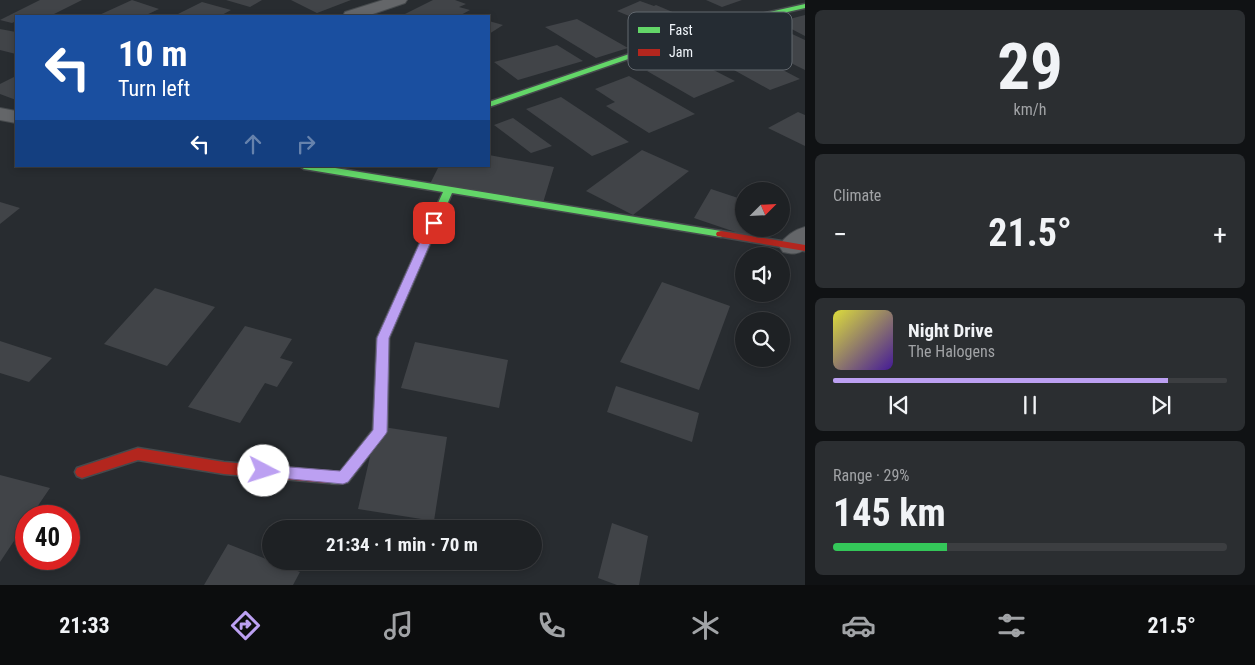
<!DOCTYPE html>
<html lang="en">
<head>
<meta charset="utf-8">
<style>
  body { margin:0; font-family:"Roboto Condensed",sans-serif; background:#2b2e31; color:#f1f3f6; height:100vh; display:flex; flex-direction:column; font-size:19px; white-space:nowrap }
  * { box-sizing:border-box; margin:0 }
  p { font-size:16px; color:#a1a3a6 }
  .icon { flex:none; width:28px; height:28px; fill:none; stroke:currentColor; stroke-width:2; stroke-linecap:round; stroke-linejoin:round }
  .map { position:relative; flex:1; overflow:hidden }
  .details { display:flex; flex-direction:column; gap:10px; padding:10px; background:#101214; width:450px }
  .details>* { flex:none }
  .guide { position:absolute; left:15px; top:15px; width:475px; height:152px; border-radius:0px; box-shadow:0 2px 8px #0003,0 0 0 1px #3c3e41; background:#1a4fa0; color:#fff; overflow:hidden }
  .needle { width:32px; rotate:66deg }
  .fabs { position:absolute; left:735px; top:182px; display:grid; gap:10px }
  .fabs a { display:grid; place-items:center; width:55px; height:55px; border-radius:50%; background:#1e2124; box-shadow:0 2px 8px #0003,0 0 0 1px #3c3e41; font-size:25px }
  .speed { position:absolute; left:15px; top:505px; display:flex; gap:10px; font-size:25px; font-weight:700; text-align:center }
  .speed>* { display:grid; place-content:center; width:65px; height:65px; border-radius:50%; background:#1e2124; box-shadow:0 2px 8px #0003,0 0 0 1px #3c3e41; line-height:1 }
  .speed .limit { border:8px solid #d22; background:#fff; color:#111 }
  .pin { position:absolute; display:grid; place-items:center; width:42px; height:42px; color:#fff; margin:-21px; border-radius:10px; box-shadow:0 2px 8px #0006 }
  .me { position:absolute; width:55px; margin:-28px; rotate:95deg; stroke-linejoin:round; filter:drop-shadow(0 0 4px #0008) }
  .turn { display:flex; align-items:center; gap:18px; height:105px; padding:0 20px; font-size:22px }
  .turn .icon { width:65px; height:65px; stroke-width:2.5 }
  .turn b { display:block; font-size:35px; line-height:42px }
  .lanes { display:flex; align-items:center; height:48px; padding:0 20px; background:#0003; justify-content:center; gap:25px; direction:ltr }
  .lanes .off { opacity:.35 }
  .big { font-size:38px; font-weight:700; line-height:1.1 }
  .details .card { flex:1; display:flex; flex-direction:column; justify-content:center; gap:8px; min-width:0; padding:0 18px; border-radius:8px; background:#2b2e31 }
  .details .dial { align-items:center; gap:0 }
  .dial b { font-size:65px; line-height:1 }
  .song { display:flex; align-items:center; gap:15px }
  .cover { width:60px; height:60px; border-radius:8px; background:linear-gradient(135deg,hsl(60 70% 55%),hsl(260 70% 35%)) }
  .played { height:5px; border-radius:2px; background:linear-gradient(90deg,#bca0f2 85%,#3c3e41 85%) }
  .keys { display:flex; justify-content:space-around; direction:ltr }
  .heat { display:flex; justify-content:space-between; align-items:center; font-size:28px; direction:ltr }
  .charge { height:8px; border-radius:4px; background:linear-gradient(90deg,#34c759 29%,#3c3e41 0) }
  .trip { position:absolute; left:262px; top:520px; width:280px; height:50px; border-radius:25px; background:#1e2124; box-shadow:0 2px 8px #0003,0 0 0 1px #3c3e41; font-weight:700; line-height:50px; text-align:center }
  .tab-bar { display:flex; height:80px; justify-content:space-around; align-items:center; background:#0c0d0e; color:#a1a3a6 }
  .tab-bar .icon { width:35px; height:35px }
  .tab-bar .on { color:#bca0f2 }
  .tab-bar b { font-size:22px; color:#f1f3f6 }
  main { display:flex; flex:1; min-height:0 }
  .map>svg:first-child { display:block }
  .building { fill:#414448 }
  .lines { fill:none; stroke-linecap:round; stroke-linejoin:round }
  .street-casing { stroke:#464a4d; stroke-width:2 }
  .fast-casing { stroke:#464a4d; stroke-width:3 }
  .jam-casing { stroke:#464a4d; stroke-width:3 }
  .street { fill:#646669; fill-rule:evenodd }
  .fast { fill:#63d668; fill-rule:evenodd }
  .jam { fill:#b3261e; fill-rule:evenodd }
  .route { fill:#bca0f2; stroke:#7a689d }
  .key { fill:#252c33; stroke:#62686f; stroke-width:1 }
  .key-label { font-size:14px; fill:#f0f5fa }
</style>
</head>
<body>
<main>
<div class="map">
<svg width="805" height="585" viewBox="0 0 805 585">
  <rect width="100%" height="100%" fill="#282c30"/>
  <path class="building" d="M 40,0 L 82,0 L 52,15 L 54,16 L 16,16 L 16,21 L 12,23 L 0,20 Z
    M 132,0 L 159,9 L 144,16 L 97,16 Z
    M 226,0 L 262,0 L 250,7 Z
    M 291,0 L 351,0 L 317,13 Z
    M 433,0 L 455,0 L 466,4 L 459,7 L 470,10 L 459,16 L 401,16 Z
    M 706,0 L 742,0 L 722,7 Z
    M 640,1 L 654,6 L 656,5 L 682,16 L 658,28 L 617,11 Z
    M 202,2 L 231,10 L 220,16 L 174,16 Z
    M 805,15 L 805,36 L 778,22 Z
    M 577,19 L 628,48 L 596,58 L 545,27 Z
    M 489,21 L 503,25 L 489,34 Z
    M 777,27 L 805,40 L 805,70 L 740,38 Z
    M 0,29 L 16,32 L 16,54 L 0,50 Z
    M 557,45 L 583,61 L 518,80 L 494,62 Z
    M 737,46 L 800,79 L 770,90 L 707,55 Z
    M 688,57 L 735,81 L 694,98 L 647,71 L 659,67 L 657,66 Z
    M 16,76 L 16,100 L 0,94 L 0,84 Z
    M 629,76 L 695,114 L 649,133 L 606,106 L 615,102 L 595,89 Z
    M 561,97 L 629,142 L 592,156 L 526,109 Z
    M 798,112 L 805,115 L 805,146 L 768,128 Z
    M 513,118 L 552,146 L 531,153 L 494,125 Z
    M 642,150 L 689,171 L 633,215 L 586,191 Z
    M 489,155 L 554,167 L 542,206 L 430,184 L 439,166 L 489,166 Z
    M 711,189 L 744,200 L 744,229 L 758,229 L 753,238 L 694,218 Z
    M 0,202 L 20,208 L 0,224 Z
    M 662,282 L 730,306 L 699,390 L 620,362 Z
    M 155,288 L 215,307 L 167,366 L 104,344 Z
    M 245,326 L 292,339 L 280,358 L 293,362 L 277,387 L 265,383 L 240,423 L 188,407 Z
    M 0,341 L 52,358 L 29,382 L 0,373 Z
    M 415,342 L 508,360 L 499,408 L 401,388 Z
    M 616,386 L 699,413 L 692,442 L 607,412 Z
    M 377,426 L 447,437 L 434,521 L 358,509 Z
    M 0,475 L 50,488 L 31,516 L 26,516 L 26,523 L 0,562 Z
    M 612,523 L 648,536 L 639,585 L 617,585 L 598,578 Z
    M 228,544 L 271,561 L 300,572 L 293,585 L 204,585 Z"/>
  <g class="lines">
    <defs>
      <path id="street" d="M 383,0 L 407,0 L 405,3 L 367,16 L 343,16 L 345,12 Z
        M 0,108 L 16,111 L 16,123 L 0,120 Z
        M 805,227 L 805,249 C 798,255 792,254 783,252 L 779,246 C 785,236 794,230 805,227 Z"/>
      <path id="fast" d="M 805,4 L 805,8 L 721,27 L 489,107 L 489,102 L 717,24 Z
        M 300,166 L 323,166 L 721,231 L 726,234 L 721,237 L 452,193 L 389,338 L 387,432 L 348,482 C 340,485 331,484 323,481 L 321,477 L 323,473 L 328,471 L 340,472 L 373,430 L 377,338 L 443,192 L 304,169 Z"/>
      <path id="jam" d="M 721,231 L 805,245 L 805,251 L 717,236 L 716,234 L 717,232 Z
        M 138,448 L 224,462 L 328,471 L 333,473 L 335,477 L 333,481 L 328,483 L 224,474 L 138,460 L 82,478 L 77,476 L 75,472 L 77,468 Z"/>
    </defs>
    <use href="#street" class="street-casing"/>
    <use href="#fast" class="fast-casing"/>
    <use href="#jam" class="jam-casing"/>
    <use href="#street" class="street"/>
    <use href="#fast" class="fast"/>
    <use href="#jam" class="jam"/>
  </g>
  <path class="route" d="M 430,220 L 434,220 L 439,223 L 389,338 L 387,432 L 385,435 L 348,482 L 343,484 L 259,476 L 257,471 L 259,467 L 264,465 L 340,471 L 373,430 L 377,338 Z"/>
  <rect x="628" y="12" width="164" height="58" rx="8" class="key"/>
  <rect x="638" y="27" width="22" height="6" fill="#63d668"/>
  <rect x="638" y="49" width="22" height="7" fill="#b3261e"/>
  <g class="key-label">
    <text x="669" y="35">Fast</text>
    <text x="669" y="57">Jam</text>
  </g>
</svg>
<div class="fabs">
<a><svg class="needle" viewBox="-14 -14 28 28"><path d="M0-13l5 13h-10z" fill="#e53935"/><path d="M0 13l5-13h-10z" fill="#a1a3a6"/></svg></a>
<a><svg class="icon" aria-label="sound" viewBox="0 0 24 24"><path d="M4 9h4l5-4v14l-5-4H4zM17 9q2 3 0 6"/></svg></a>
<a><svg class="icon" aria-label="search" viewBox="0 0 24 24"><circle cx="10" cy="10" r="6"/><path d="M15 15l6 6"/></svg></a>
</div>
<div class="speed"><div class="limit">40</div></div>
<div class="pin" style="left:434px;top:223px;background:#d93025"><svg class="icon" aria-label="arrive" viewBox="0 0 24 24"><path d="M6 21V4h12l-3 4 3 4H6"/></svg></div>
<svg class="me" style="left:264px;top:471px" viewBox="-20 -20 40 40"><circle r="19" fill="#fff"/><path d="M0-13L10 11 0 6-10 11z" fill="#bca0f2"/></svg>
<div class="trip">21:34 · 1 min · 70 m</div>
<div class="guide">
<div class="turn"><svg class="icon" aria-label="left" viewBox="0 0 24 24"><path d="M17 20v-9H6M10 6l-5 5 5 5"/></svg><div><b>10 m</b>Turn left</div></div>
<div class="lanes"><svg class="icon" aria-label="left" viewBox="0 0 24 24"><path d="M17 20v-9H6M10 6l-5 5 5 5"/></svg><svg class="icon off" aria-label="ahead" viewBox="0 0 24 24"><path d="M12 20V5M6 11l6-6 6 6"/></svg><svg class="icon off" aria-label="right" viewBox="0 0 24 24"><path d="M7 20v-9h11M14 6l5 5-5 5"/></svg></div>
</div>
</div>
<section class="details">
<div class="card dial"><b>29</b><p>km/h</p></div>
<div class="card"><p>Climate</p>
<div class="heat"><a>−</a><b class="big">21.5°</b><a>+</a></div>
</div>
<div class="card">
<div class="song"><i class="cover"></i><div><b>Night Drive</b><p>The Halogens</p></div></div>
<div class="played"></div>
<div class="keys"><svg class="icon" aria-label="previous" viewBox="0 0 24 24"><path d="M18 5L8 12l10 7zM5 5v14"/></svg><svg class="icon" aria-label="pause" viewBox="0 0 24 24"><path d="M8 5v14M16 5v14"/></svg><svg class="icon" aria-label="next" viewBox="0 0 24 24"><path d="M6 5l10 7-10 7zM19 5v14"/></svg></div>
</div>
<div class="card"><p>Range · 29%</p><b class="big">145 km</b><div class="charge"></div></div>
</section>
</main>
<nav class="tab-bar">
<b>21:33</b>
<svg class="icon on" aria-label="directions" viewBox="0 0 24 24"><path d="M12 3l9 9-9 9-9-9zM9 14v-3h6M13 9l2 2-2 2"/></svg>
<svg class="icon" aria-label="music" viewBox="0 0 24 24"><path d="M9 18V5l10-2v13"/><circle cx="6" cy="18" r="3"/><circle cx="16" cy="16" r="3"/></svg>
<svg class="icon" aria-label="phone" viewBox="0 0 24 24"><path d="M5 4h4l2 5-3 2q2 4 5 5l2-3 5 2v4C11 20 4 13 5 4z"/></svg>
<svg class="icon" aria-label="climate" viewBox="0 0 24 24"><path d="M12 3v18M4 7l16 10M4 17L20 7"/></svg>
<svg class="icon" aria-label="car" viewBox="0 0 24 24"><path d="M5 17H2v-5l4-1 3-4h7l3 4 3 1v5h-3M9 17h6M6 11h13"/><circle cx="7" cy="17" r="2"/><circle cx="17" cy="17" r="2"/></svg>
<svg class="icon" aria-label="filters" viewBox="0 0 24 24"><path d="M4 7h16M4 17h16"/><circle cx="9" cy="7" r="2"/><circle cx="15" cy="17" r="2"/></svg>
<b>21.5°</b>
</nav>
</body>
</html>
